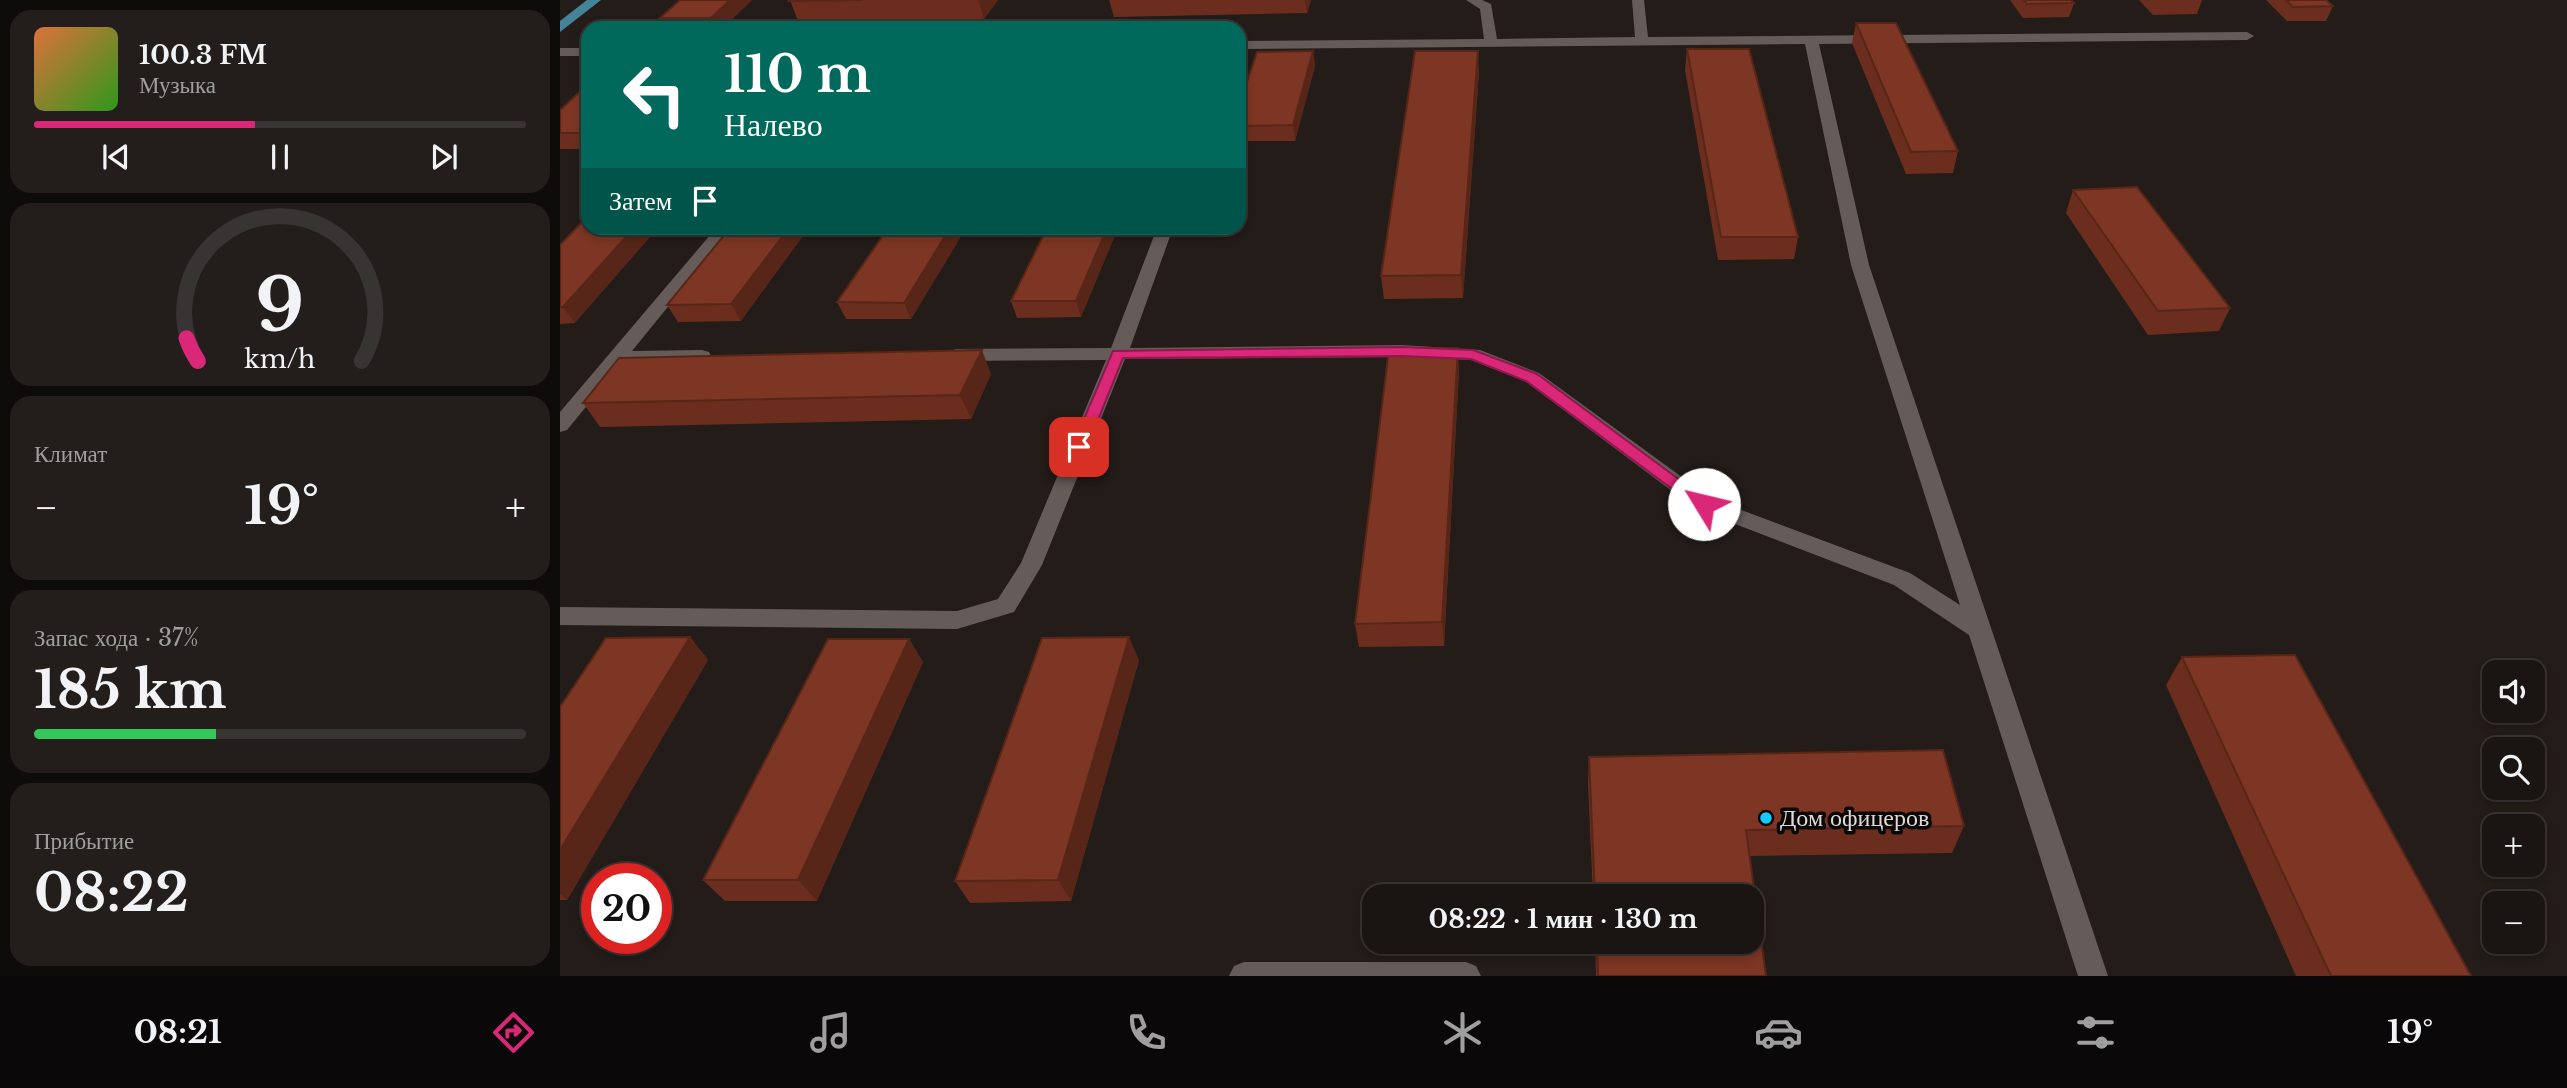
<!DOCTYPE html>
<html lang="ru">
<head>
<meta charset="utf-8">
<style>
  body { margin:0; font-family:"Libre Baskerville",serif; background:#231e1c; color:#f1f3f6; height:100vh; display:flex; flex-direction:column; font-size:26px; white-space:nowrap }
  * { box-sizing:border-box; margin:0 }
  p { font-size:23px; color:#9f9fa0 }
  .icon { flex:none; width:38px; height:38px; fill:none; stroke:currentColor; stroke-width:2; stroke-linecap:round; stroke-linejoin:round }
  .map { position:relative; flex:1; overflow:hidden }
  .details { display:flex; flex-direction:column; gap:10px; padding:10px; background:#0e0c0a; width:560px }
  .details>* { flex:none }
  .banner { position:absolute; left:21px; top:21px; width:665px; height:214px; border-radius:21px; box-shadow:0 4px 10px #0003,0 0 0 2px #383433; background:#00695c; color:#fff; overflow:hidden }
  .tools { position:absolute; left:1922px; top:660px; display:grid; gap:14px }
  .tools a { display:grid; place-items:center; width:63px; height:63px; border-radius:14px; background:#1a1513; box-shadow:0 4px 10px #0003,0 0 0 2px #383433; font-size:35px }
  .speed { position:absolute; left:21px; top:863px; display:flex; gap:14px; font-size:35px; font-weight:700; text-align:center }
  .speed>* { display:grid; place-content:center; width:91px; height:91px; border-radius:50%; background:#1a1513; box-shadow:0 4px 10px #0003,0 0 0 2px #383433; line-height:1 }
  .speed .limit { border:10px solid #d22; background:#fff; color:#111 }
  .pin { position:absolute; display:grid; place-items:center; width:60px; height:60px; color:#fff; margin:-30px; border-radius:14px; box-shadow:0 4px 10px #0006 }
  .me { position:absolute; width:77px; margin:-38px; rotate:306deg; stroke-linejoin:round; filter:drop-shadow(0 0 5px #0008) }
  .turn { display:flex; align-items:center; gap:24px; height:147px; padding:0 28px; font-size:32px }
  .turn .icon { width:91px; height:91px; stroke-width:2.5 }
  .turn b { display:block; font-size:49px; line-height:60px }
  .then { display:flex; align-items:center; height:66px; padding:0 28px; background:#0003; gap:14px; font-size:26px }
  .big { font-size:52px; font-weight:700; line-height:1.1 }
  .details .widget { flex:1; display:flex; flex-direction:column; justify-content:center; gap:10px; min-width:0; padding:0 24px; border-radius:21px; background:#231e1c }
  .details .dial { align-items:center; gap:0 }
  .dial svg { height:182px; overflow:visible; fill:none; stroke:#383433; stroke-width:7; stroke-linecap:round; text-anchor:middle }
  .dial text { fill:#f1f3f6; stroke:none }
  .song { display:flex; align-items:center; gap:21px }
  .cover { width:84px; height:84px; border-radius:10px; background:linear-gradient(135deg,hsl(20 70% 55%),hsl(110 70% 35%)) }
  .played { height:7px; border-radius:4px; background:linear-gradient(90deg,#db2777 45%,#383433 45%) }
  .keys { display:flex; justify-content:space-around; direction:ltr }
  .heat { display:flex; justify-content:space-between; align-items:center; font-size:38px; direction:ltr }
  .charge { height:10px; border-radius:5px; background:linear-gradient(90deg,#34c759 37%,#383433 0) }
  .trip { position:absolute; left:802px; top:884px; width:402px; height:70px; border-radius:21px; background:#1a1513; box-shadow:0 4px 10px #0003,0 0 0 2px #383433; font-weight:700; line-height:70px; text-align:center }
  .tab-bar { display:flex; height:112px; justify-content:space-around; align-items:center; background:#0a0808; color:#9f9fa0 }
  .tab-bar .icon { width:49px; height:49px }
  .tab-bar .selected { color:#db2777 }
  .tab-bar b { font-size:32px; color:#f1f3f6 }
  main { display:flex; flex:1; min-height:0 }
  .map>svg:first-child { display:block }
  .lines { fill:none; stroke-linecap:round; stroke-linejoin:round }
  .lane { fill:#655c5a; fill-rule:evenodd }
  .primary { fill:#448499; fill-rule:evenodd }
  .wall { fill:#6b2e1e }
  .shaded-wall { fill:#572618 }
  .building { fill:#7c3623; stroke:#572618; stroke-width:2 }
  .route { fill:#db2777; stroke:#8e194d; stroke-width:2 }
  .poi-dot { fill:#14cafb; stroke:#0a0706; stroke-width:2.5 }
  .labels { text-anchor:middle; stroke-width:7; stroke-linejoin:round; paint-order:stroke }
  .near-poi-label { font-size:24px; fill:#dfdad8; stroke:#0a0706; text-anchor:start }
</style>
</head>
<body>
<main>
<section class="details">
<div class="widget">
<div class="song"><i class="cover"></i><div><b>100.3 FM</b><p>Музыка</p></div></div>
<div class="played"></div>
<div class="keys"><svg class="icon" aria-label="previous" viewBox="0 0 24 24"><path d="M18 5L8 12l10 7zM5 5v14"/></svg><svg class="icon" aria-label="pause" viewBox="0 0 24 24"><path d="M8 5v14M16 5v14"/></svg><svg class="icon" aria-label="next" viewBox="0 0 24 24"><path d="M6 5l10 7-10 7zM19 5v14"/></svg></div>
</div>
<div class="widget dial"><svg viewBox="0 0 100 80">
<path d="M14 69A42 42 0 1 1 86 69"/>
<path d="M14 69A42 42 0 0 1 9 59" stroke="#db2777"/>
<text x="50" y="56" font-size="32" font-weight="700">9</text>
<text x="50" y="72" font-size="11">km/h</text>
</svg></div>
<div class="widget"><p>Климат</p>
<div class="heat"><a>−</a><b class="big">19°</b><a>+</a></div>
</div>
<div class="widget"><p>Запас хода · 37%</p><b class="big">185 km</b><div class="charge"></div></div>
<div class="widget"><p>Прибытие</p><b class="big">08:22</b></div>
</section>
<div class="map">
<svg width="2007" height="976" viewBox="0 0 2007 976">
  <rect width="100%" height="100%" fill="#231c19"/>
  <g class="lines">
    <path class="lane" d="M 906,0 L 922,0 L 931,4 L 937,39 L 1075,37 L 1072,0 L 1084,0 L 1088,37 L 1687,32 L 1694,36 L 1687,40 L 1259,44 L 1309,265 L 1548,976 L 1518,976 L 1409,635 L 1334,585 L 1136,509 L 965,381 L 911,360 L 842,357 L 565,359 L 482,565 L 454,612 L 397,629 L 0,625 L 0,607 L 397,611 L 438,599 L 461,563 L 546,360 L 395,361 L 386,355 L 395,349 L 551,348 L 597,228 L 613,228 L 570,348 L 842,345 L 920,350 L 979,373 L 1152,499 L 1350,573 L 1400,605 L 1291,265 L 1245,44 L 679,49 L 679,41 L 924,39 L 920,9 Z
      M 0,48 L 28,48 L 28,56 L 0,56 Z
      M 156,228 L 172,228 L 72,351 L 142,350 L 149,352 L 151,356 L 149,360 L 62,363 L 7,430 L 0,432 L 0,412 Z
      M 684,962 L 906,962 L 916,966 L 921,976 L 669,976 L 674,966 Z"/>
    <path class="primary" d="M 27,0 L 41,0 L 0,32 L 0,21 Z"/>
  </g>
  <path class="wall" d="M 192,0 L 163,28 L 105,28 L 100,18 Z
    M 230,0 L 438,0 L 424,19 L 238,21 Z
    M 549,0 L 751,0 L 747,13 L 554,17 Z
    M 1450,0 L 1511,0 L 1514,3 L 1509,17 L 1463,18 Z
    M 1579,0 L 1642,0 L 1637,14 L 1593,15 Z
    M 1706,0 L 1766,0 L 1773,6 L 1766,21 L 1727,21 Z
    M 1296,23 L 1398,151 L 1393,173 L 1346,174 L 1292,43 Z
    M 1127,49 L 1238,237 L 1234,259 L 1158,260 L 1125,70 Z
    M 753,51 L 755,66 L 735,141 L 679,141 L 679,106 Z
    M 919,72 L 903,298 L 824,299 L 821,276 Z
    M 28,84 L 28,149 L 0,149 L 0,110 Z
    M 1513,190 L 1670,308 L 1659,331 L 1588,335 L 1506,213 Z
    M 170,228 L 181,321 L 118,322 L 107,305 Z
    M 328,228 L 406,228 L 351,319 L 286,319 L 277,302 Z
    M 487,228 L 558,228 L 521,317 L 457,318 L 451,301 Z
    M 0,245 L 15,323 L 0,324 Z
    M 899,371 L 884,646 L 799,647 L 795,624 Z
    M 431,374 L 411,419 L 40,427 L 23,403 Z
    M 130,637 L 148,660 L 7,900 L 0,900 L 0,707 Z
    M 349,639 L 363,662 L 257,901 L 165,901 L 143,880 Z
    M 1622,657 L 1911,976 L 1736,976 L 1606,685 Z
    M 579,660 L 511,901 L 410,903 L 395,881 Z
    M 1029,757 L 1404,826 L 1392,853 L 1190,856 L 1206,976 L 1036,976 L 1035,942 L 1192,942 L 1192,896 L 1033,896 L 1028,784 Z"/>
  <path class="shaded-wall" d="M 170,0 L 192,0 L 163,28 L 156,28 L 151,18 Z
    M 418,0 L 438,0 L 424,19 Z
    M 745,0 L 751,0 L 747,13 Z
    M 753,51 L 755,66 L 735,141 L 733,125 Z
    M 918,51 L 919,72 L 903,298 L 901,275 Z
    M 74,228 L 98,228 L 15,323 L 3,307 Z
    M 229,228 L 249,228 L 181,321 L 171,304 Z
    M 390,228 L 406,228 L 351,319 L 344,303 Z
    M 547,228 L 558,228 L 521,317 L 516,301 Z
    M 898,348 L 899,371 L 884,646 L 882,622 Z
    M 422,350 L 431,374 L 411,419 L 400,395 Z
    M 130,637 L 148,660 L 7,900 L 0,894 L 0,850 Z
    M 569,637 L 579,660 L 511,901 L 498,880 Z
    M 349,639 L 363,662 L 257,901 L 238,880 Z"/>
  <path class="building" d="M 120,0 L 170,0 L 151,18 L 100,18 Z
    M 230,0 L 303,0 L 229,1 Z
    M 1464,0 L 1511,0 L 1514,3 L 1467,4 Z
    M 1726,0 L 1766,0 L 1773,6 L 1733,7 Z
    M 1296,23 L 1336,23 L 1398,151 L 1351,152 Z
    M 1127,49 L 1189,49 L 1238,237 L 1161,237 Z
    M 753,51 L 733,125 L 679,126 L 679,106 L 697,52 Z
    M 855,51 L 918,51 L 901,275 L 821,276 Z
    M 28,84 L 28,133 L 0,133 L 0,110 Z
    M 1577,187 L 1670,308 L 1598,311 L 1513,190 Z
    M 28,216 L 28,228 L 74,228 L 3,307 L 0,307 L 0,245 Z
    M 170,228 L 229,228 L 171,304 L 107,305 Z
    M 328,228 L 390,228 L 344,303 L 277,302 Z
    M 487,228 L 547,228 L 516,301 L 451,301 Z
    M 898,348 L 882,622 L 795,624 L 829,349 Z
    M 422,350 L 400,395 L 23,403 L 59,358 Z
    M 130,637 L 0,850 L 0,707 L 46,638 Z
    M 569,637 L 498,880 L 395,881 L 482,638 Z
    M 268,639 L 349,639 L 238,880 L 143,880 Z
    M 1735,655 L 1911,976 L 1771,976 L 1622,657 Z
    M 1383,750 L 1404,826 L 1186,830 L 1206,976 L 1038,976 L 1037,942 L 1192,942 L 1192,896 L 1035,896 L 1029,757 Z"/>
  <path class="route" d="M 842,347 L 913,350 L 977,374 L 1152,504 L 1144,510 L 1138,508 L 966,381 L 911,359 L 842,356 L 563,358 L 527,447 L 519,453 L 512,447 L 553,351 Z"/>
  <circle class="poi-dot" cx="1206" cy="818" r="7"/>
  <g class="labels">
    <g class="near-poi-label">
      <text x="1220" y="826">Дом офицеров</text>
    </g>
  </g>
</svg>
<div class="tools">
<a><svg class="icon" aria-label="sound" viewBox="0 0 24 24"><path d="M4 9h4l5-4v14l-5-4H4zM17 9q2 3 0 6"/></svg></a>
<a><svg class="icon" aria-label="search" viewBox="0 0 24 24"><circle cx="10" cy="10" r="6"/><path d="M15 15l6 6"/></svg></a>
<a>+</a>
<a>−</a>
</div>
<div class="speed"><div class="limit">20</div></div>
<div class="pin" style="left:519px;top:447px;background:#d93025"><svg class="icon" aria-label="arrive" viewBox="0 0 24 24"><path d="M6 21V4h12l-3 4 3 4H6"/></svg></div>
<svg class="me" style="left:1144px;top:504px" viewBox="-20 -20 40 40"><circle r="19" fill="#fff"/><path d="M0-13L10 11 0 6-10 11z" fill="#db2777"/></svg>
<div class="trip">08:22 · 1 мин · 130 m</div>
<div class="banner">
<div class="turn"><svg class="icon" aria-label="left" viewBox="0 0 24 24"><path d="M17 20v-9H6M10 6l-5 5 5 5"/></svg><div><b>110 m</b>Налево</div></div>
<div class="then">Затем<svg class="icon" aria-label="arrive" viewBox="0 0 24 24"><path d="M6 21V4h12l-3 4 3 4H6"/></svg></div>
</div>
</div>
</main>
<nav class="tab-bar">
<b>08:21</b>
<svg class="icon selected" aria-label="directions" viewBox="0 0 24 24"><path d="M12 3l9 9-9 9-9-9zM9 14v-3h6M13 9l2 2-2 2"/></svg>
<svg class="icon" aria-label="music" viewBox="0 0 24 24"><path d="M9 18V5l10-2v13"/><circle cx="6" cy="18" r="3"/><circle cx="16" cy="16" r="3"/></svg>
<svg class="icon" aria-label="phone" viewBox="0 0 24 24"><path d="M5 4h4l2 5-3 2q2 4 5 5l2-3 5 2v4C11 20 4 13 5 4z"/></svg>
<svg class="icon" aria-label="climate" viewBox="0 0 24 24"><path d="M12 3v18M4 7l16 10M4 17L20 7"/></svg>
<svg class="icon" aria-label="car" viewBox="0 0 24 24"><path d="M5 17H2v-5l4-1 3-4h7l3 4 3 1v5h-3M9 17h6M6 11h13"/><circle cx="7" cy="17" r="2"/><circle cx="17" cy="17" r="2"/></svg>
<svg class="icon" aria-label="filters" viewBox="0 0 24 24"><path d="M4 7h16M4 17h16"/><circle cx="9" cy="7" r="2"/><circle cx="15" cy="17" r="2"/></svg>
<b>19°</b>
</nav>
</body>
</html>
